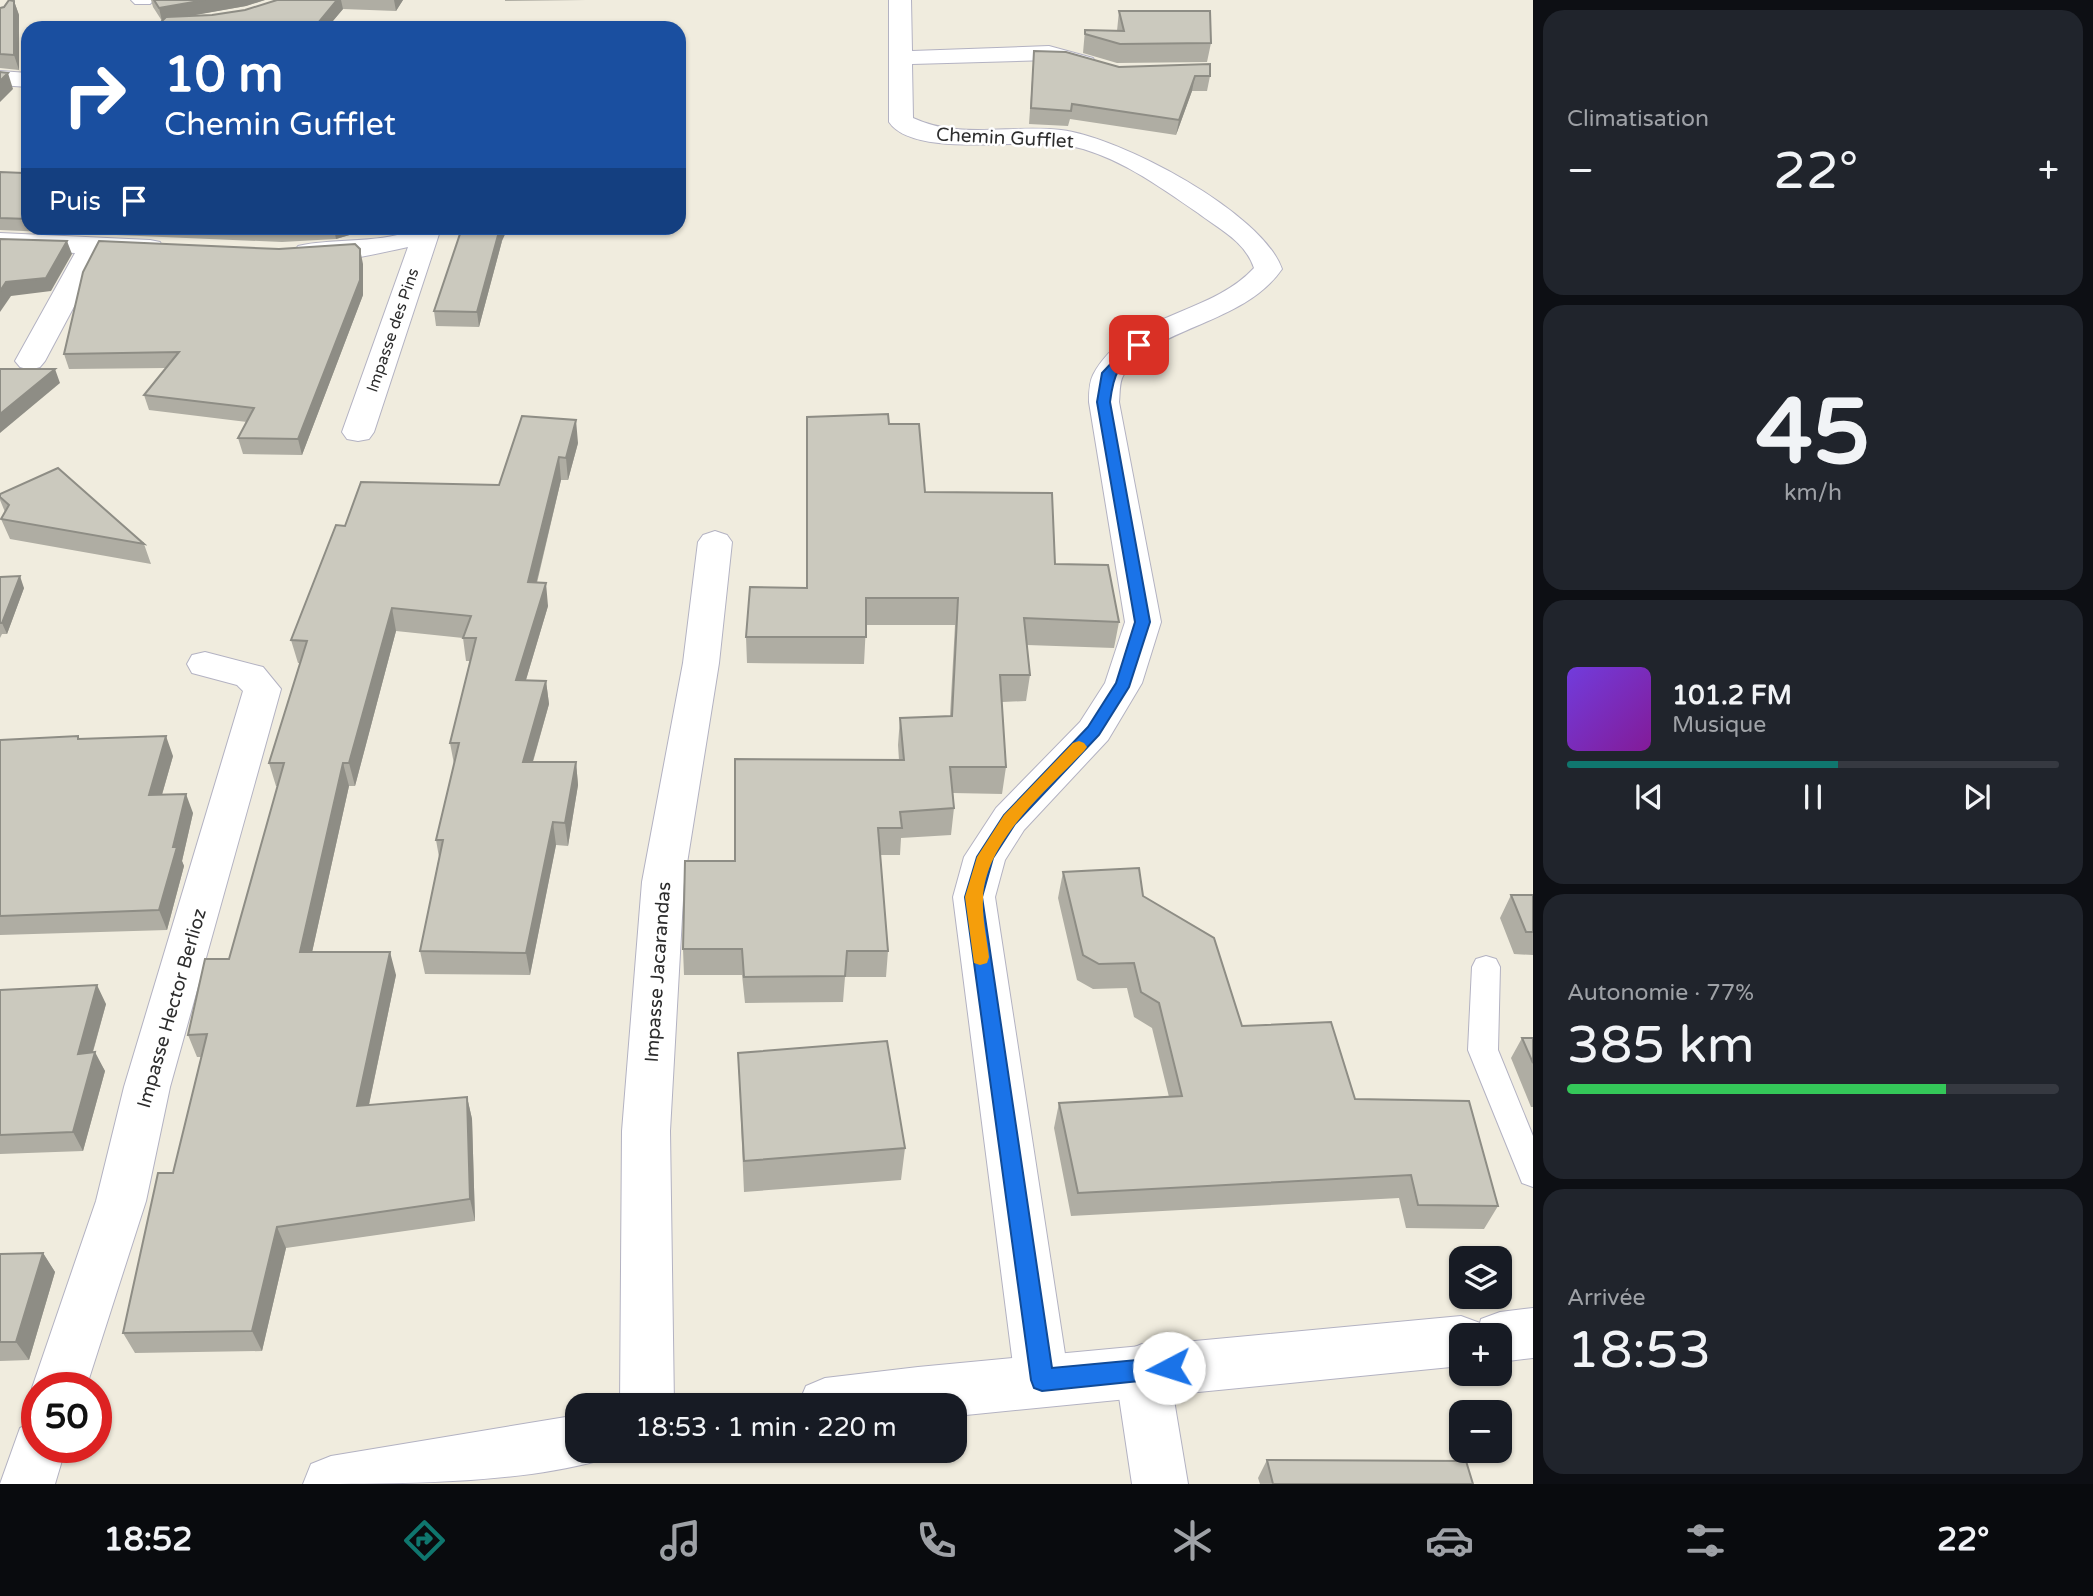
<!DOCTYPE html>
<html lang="fr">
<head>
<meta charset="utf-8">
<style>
  body { margin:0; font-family:"Varela Round",sans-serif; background:#20242c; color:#f1f3f6; height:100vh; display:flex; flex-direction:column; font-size:26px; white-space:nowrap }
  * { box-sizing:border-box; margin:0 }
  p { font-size:23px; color:#9ea1a6 }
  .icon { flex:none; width:38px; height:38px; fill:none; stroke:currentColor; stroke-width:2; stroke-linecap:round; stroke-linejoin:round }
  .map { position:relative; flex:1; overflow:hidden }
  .details { display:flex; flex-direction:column; gap:10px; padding:10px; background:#0d0f14; width:560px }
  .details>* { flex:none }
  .guide { position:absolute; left:21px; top:21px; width:665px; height:214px; border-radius:21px; box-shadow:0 2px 5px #0004; background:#1a4fa0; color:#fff; overflow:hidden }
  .controls { position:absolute; left:1449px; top:1246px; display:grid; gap:14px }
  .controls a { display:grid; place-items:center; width:63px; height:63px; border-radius:14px; background:#171b24; box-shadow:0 2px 5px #0004; font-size:35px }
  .speed { position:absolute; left:21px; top:1372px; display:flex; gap:14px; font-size:35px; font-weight:700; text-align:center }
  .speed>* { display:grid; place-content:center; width:91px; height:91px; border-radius:50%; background:#171b24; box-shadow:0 2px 5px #0004; line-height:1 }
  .speed .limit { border:10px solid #d22; background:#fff; color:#111 }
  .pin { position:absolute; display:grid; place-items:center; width:60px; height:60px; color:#fff; margin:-30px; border-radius:14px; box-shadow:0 4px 10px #0006 }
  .me { position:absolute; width:77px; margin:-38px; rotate:265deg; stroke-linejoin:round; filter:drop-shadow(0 0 5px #0008) }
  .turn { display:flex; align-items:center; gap:24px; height:147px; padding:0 28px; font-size:32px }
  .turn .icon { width:91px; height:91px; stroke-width:2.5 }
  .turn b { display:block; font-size:49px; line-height:60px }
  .then { display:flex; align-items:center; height:66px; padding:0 28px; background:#0003; gap:14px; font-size:26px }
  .big { font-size:52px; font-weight:600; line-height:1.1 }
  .details .widget { flex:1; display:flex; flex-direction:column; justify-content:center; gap:10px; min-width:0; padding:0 24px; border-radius:21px; background:#20242c }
  .details .dial { align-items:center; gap:0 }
  .dial b { font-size:91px; line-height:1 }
  .song { display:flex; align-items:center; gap:21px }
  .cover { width:84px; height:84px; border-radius:10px; background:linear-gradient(135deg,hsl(260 70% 55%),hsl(290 70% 35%)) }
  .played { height:7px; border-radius:4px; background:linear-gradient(90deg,#0f766e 55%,#363941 55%) }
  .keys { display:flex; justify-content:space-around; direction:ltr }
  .heat { display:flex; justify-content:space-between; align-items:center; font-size:38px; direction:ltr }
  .charge { height:10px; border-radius:5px; background:linear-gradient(90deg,#34c759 77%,#363941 0) }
  .trip { position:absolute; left:565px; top:1393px; width:402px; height:70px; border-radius:21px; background:#171b24; box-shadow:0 2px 5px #0004; font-weight:600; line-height:70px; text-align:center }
  .dock { display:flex; height:112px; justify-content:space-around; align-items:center; background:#090b0e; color:#9ea1a6 }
  .dock .icon { width:49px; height:49px }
  .dock .active { color:#0f766e }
  .dock b { font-size:32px; color:#f1f3f6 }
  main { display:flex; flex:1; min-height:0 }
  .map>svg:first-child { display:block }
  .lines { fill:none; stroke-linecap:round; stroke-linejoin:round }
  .lane-casing { stroke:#b3b2c2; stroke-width:2 }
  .street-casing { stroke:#b3b2c2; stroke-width:2 }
  .secondary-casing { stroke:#b3b2c2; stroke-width:2 }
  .lane { fill:#fff; fill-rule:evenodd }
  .street { fill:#fff; fill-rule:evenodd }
  .secondary { fill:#fff; fill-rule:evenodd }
  .wall { fill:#afada3 }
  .shaded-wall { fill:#8e8d85 }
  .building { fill:#cbc9be; stroke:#8e8d85; stroke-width:2 }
  .route { fill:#1a73e8; stroke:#114b97; stroke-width:2 }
  .slow { fill:#f59e0b }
  .labels { text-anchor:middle; stroke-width:5; stroke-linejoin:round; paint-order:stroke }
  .far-street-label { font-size:16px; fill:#2d2d2d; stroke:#fff }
  .street-label { font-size:19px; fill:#2d2d2d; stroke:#fff }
</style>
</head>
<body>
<main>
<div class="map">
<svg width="1533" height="1484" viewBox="0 0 1533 1484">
  <rect width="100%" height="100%" fill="#f0ecde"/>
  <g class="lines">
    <defs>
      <path id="lane" d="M 1486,956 L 1496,959 L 1500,967 L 1498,1050 L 1533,1136 L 1533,1187 L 1522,1183 L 1468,1050 L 1472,967 L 1476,959 Z"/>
      <path id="street" d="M 131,0 L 154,0 L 150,4 L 135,4 Z
        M 889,0 L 911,0 L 912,51 L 1049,46 L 1093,58 L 1096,63 L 1093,68 L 1085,70 L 1048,60 L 912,64 L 913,118 C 960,140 1011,124 1061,130 C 1120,137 1262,212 1282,269 C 1243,326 1150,327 1123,376 C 1119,383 1120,394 1119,402 L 1161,622 L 1142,683 L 1108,740 L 1024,830 L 1005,860 L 995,897 L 1069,1380 L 1061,1399 L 1042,1406 L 1023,1399 L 1015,1380 L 953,897 L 964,857 L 996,808 L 1080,722 L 1105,683 L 1125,622 L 1089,402 C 1089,393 1089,383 1093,375 C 1125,314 1210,316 1254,268 C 1245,241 1219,229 1198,213 C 1157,185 1115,154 1066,145 C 1025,138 914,159 889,122 Z
        M 0,71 L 28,73 L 28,87 L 0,85 Z
        M 415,228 L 441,228 L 374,432 L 369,439 L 358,441 L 347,439 L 342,432 L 408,247 C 374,254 333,266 298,258 L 294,252 L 298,246 C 330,238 389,244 415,228 Z
        M 0,233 L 150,240 L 160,242 L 163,248 L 160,254 L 150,256 L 102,254 L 45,361 L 40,367 L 30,370 L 20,367 L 15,361 L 75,253 L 0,249 Z
        M 715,531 L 727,535 L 732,542 L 719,663 L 684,882 L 670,1131 L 674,1405 L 620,1405 L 622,1131 L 642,882 L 683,663 L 698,542 L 703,535 Z
        M 205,652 L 263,667 L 281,689 L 170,1087 L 146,1201 L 86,1388 L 37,1388 L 37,1399 L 32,1388 L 96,1201 L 124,1087 L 243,691 L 237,685 L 192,673 L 187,664 L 192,655 Z
        M 1142,1344 L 1161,1352 L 1169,1370 L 1188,1484 L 1132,1484 L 1115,1370 L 1123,1352 Z
        M 37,1420 L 37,1447 L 66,1447 L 55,1484 L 0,1484 L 20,1428 Z"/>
      <path id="secondary" d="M 1533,1308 L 1533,1358 L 1500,1362 L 1500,1335 L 1461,1335 L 1461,1366 L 956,1416 L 956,1405 L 798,1405 L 806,1386 L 825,1378 L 918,1367 L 1461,1316 L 1480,1323 L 1481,1319 L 1500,1312 Z
        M 578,1415 L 578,1451 L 602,1451 L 597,1461 C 514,1484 393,1484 303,1484 L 311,1464 L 331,1456 Z"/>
    </defs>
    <use href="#lane" class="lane-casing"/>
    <use href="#street" class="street-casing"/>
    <use href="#secondary" class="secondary-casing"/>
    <use href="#lane" class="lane"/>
    <use href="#street" class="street"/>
    <use href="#secondary" class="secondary"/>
  </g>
  <path class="wall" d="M 151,0 L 265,0 L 246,6 L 188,16 L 212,15 L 245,10 L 277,0 L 403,0 L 396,11 L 343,9 L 327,28 L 155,28 L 162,21 L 153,7 Z
    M 505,0 L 586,0 L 505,1 Z
    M 14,1 L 19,15 L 19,70 L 0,68 L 0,8 L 4,7 Z
    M 1119,11 L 1211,43 L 1207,62 L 1117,63 L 1083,53 L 1085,30 L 1117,31 Z
    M 1034,51 L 1119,67 L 1210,76 L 1207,91 L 1192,91 L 1176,135 L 1070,119 L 1068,126 L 1029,124 Z
    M 28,157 L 28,228 L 373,228 L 336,239 L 282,242 L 0,230 L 0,172 L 24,173 L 26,170 Z
    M 502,241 L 479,327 L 436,326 L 434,311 Z
    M 363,264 L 363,295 L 302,455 L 243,454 L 238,438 L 247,422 L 149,410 L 144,395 L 166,368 L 69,369 L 64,354 Z
    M 807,417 L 889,424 L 925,492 L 1055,564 L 1119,622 L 1114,648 L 1027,645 L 1030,675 L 1026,701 L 1002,702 L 1006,767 L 1002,794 L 953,793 L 954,808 L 951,835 L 901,838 L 900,855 L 880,855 L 888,951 L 886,977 L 845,977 L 843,1002 L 745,1003 L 742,975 L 684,975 L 683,949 L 735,861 L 899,760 L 898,745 L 900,718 L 950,716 L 955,625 L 866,625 L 864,664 L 747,663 L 746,637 L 807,588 Z
    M 578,443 L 568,480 L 561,480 L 537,583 L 548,606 L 526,680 L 546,681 L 549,704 L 533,762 L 576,762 L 578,785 L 568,846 L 556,845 L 530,975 L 425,974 L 420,951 L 439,857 L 436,840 L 454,764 L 450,743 L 470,661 L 466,661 L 463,638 L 396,631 L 355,786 L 349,786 L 312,952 L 396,975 L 369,1105 L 467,1097 L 472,1119 L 475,1221 L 286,1248 L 262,1351 L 135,1353 L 123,1333 L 173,1173 L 201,1057 L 197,1057 L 188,1035 L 229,959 L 278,786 L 276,786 L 269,763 L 300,663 L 298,663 L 291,640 L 345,526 L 499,485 Z
    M 0,494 L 144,544 L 151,564 L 10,539 L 1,519 L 5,512 L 0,500 Z
    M 0,577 L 24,588 L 7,634 L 2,634 L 0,638 Z
    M 79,739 L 173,756 L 162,795 L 193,813 L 182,861 L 184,866 L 167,930 L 0,935 L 0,740 Z
    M 1063,872 L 1143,896 L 1242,1026 L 1355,1099 L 1498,1206 L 1484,1229 L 1406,1228 L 1399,1198 L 1071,1216 L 1054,1128 L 1059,1103 L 1169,1097 L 1152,1028 L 1134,1017 L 1127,988 L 1093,989 L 1077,980 L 1058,898 Z
    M 1511,895 L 1533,895 L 1533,955 L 1514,954 L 1500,918 Z
    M 0,990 L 106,1004 L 93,1052 L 105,1071 L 83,1151 L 0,1154 Z
    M 1522,1038 L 1533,1038 L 1533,1107 L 1531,1107 L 1511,1058 Z
    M 738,1053 L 905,1148 L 901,1180 L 744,1192 Z
    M 43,1253 L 55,1272 L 29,1360 L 0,1361 L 0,1254 Z
    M 1267,1460 L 1473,1484 L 1260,1484 L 1258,1478 Z"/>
  <path class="shaded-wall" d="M 205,0 L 265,0 L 246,6 L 162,21 L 159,8 Z
    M 337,0 L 341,0 L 343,9 L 327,28 L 314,28 Z
    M 394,0 L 403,0 L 396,11 Z
    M 14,1 L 19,15 L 19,70 L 14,55 Z
    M 8,73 L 13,89 L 0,102 L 0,81 Z
    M 1195,76 L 1192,91 L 1176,135 L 1179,120 Z
    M 334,228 L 373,228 L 336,239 Z
    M 500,228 L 508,228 L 502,241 L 479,327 L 477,312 Z
    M 67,241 L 72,254 L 51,291 L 11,296 L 0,312 L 0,291 L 6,282 Z
    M 360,249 L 363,264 L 363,295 L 302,455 L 298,439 Z
    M 55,369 L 60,383 L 0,433 L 0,414 Z
    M 576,420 L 578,443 L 568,480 L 566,458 Z
    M 559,457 L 561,480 L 531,605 L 528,582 Z
    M 20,576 L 24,588 L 7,634 L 2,623 Z
    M 546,583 L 548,606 L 519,703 L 516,680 Z
    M 392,608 L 396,631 L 355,786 L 349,763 Z
    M 546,681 L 549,704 L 526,785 L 523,762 Z
    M 166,736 L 173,756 L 156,815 L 149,795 Z
    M 576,762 L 578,785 L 568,846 L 565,823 Z
    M 343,763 L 349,786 L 307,975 L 300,952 Z
    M 186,794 L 193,813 L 182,861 L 184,866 L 167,930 L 159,910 Z
    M 553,822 L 556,845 L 530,975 L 526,953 Z
    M 390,952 L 396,975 L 364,1128 L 357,1106 Z
    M 97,985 L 106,1004 L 87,1072 L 78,1054 Z
    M 95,1052 L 105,1071 L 83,1151 L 73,1132 Z
    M 467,1097 L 472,1119 L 475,1221 L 470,1199 Z
    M 277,1227 L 286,1248 L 262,1351 L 252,1331 Z
    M 43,1253 L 55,1272 L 29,1360 L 16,1342 Z"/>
  <path class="building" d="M 9,0 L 14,1 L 14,55 L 0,54 L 0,8 L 4,7 Z
    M 154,0 L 205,0 L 159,8 Z
    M 277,0 L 337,0 L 314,28 L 155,28 L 166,17 L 212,15 L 245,10 Z
    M 1119,11 L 1210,11 L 1211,43 L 1120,44 L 1085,34 L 1085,30 L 1124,31 Z
    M 1034,51 L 1066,52 L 1119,67 L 1210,64 L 1210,76 L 1195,76 L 1179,120 L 1072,104 L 1071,111 L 1031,108 Z
    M 0,72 L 8,73 L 0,81 Z
    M 26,157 L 28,157 L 28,219 L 0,218 L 0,172 L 24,173 L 26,170 Z
    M 235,228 L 314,228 L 279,229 Z
    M 462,228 L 500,228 L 477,312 L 434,311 Z
    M 0,239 L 67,241 L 46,278 L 6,282 L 0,291 Z
    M 99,241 L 279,249 L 355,244 L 360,249 L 360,280 L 298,439 L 238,438 L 254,408 L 144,395 L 179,352 L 64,354 L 83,272 Z
    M 0,369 L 55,369 L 0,414 Z
    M 888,414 L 889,424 L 919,424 L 925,492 L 1052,493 L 1055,564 L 1108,565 L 1119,622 L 1024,618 L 1030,675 L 1000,675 L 1006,767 L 950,767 L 954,808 L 900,812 L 902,828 L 878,828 L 888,951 L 847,951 L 845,976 L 744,977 L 742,949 L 683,949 L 685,861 L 735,861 L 735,759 L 904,760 L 900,718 L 952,716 L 958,598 L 866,598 L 866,637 L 746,637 L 750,587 L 807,588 L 807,417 Z
    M 522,416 L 576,420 L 566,458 L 559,457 L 528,582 L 546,583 L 516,680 L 546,681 L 523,762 L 576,762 L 565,823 L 553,822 L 526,953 L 420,951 L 443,840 L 436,840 L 459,743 L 450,743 L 476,638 L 463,638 L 471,616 L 392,608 L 349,763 L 343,763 L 300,952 L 390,952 L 357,1106 L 467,1097 L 470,1199 L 277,1227 L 252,1331 L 123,1333 L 158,1173 L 173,1173 L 207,1034 L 188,1035 L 205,959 L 229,959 L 284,763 L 269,763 L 307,641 L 291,640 L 336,525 L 345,526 L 361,482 L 499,485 Z
    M 58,468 L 144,544 L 1,519 L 9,505 L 0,497 L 0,494 Z
    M 20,576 L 2,623 L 0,623 L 0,577 Z
    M 78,736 L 78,739 L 166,736 L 149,795 L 186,794 L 173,847 L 177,847 L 159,910 L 0,916 L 0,740 Z
    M 1139,868 L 1143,896 L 1214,938 L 1242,1026 L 1331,1022 L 1355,1099 L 1469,1101 L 1498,1206 L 1418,1205 L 1411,1175 L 1078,1193 L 1059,1103 L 1182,1096 L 1159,1003 L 1141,992 L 1134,963 L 1099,964 L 1083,955 L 1063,872 Z
    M 1511,895 L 1533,895 L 1533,932 L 1526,932 Z
    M 97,985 L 78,1054 L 95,1052 L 73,1132 L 0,1135 L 0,990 Z
    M 1522,1038 L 1533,1038 L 1533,1063 Z
    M 887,1041 L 905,1148 L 744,1161 L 738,1053 Z
    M 43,1253 L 16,1342 L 0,1342 L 0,1254 Z
    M 1267,1460 L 1466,1461 L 1473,1484 L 1273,1484 Z"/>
  <path class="route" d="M 1139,342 L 1143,343 L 1143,348 C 1118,367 1114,370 1110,402 L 1150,622 L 1129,687 L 1099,735 L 1015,824 L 993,858 L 982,897 L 1052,1368 L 1169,1357 L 1177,1360 L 1180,1368 L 1177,1375 L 1169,1378 L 1042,1391 L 1034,1388 L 1031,1380 L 965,897 L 977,857 L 1004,815 L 1088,727 L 1116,683 L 1135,622 L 1097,402 L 1102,373 L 1117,357 Z"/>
  <path class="slow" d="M 1079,741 L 1084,743 L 1087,747 L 1084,751 C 1048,789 984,842 983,899 C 982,918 987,939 989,957 L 987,963 L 980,965 L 974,963 L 965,897 L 977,857 L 1004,815 L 1073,743 Z"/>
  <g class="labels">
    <g class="far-street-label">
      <text transform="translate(392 330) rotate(-71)" y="6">Impasse des Pins</text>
    </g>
    <g class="street-label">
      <text transform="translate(1005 137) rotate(3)" y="7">Chemin Gufflet</text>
      <text transform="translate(657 972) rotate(-86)" y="7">Impasse Jacarandas</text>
      <text transform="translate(171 1008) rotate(-74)" y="7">Impasse Hector Berlioz</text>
    </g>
  </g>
</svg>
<div class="controls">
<a><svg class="icon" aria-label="layers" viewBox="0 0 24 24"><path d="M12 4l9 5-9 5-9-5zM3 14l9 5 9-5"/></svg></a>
<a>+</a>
<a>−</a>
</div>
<div class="speed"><div class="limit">50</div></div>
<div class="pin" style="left:1139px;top:345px;background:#d93025"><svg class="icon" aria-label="arrive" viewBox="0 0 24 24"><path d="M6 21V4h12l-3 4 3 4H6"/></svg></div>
<svg class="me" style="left:1169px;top:1368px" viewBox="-20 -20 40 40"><circle r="19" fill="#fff"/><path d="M0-13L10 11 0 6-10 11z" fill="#1a73e8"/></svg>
<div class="trip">18:53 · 1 min · 220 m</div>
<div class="guide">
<div class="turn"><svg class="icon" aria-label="right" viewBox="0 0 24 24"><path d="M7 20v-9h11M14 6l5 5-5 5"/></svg><div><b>10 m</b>Chemin Gufflet</div></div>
<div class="then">Puis<svg class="icon" aria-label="arrive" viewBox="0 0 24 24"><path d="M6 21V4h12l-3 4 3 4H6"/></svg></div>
</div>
</div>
<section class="details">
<div class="widget"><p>Climatisation</p>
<div class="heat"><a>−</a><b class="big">22°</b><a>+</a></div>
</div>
<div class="widget dial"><b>45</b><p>km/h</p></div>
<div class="widget">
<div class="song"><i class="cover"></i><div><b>101.2 FM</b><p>Musique</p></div></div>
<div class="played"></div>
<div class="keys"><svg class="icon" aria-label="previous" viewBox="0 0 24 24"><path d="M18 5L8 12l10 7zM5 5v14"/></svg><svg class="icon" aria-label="pause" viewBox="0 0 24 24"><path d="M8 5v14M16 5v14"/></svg><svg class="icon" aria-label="next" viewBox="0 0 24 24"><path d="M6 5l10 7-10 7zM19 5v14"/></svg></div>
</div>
<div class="widget"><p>Autonomie · 77%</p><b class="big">385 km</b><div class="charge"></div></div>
<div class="widget"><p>Arrivée</p><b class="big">18:53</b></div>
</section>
</main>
<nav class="dock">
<b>18:52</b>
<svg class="icon active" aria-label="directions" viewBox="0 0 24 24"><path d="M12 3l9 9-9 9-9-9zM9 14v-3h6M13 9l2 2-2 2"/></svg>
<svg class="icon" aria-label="music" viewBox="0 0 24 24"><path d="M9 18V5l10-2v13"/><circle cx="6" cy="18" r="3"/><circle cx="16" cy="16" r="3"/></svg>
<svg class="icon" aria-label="phone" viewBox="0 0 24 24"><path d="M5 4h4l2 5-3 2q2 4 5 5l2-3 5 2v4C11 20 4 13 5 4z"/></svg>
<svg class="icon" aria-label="climate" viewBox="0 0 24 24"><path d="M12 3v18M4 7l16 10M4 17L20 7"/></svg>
<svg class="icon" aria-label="car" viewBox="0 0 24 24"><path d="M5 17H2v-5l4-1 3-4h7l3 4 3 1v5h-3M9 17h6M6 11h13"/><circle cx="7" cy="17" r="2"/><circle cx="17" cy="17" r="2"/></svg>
<svg class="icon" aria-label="filters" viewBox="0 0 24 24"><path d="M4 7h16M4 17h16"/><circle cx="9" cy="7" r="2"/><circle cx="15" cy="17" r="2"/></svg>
<b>22°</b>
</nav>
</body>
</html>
